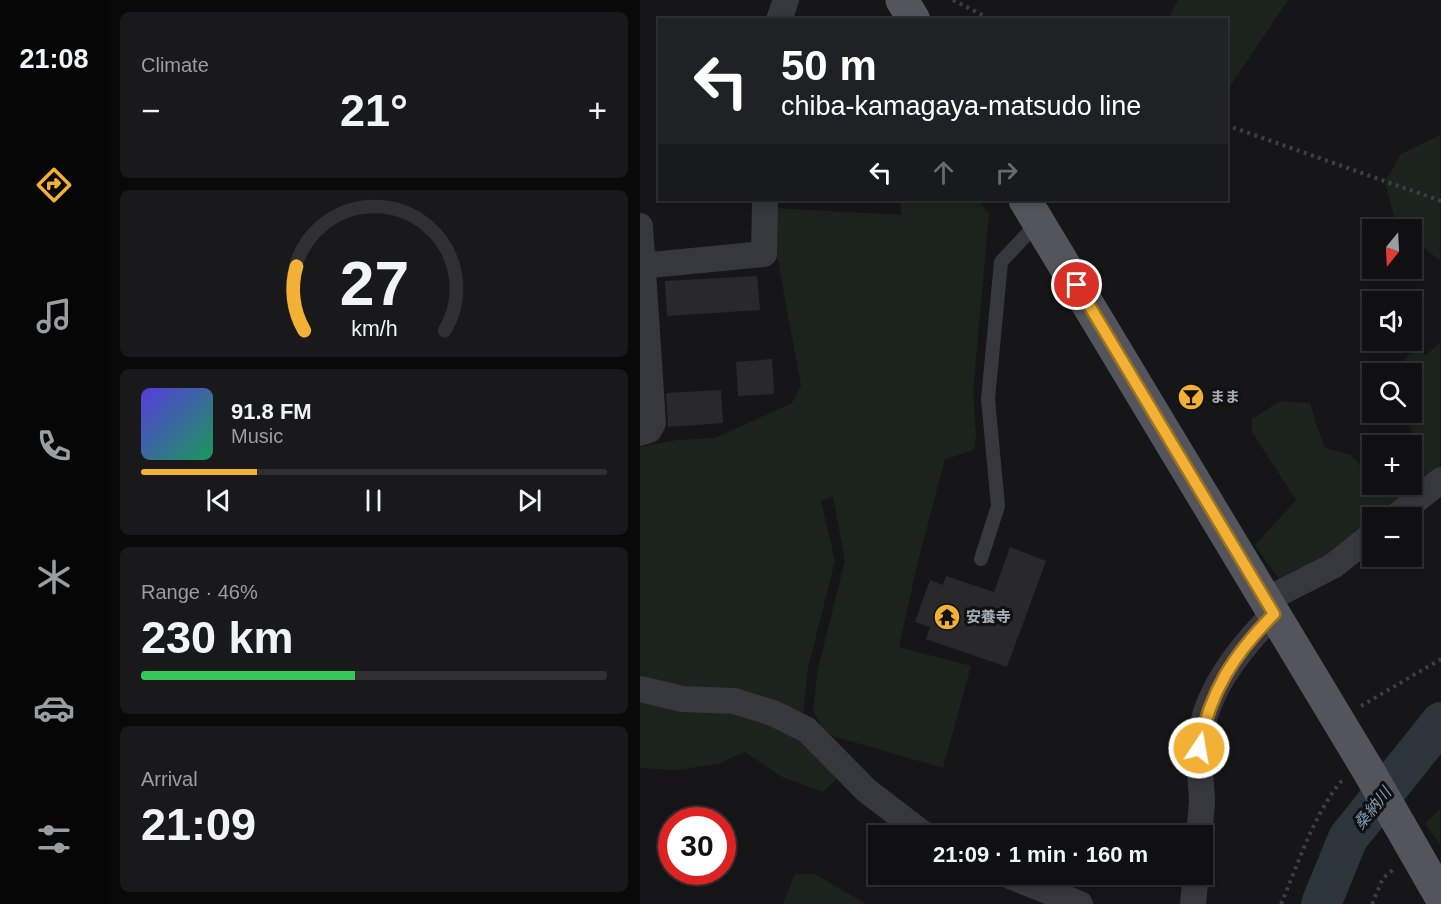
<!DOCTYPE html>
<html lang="en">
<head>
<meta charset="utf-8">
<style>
  body { margin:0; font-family:Helvetica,"Noto Sans JP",sans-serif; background:#19191b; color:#f1f3f6; height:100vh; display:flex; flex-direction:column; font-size:22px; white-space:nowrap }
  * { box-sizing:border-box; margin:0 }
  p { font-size:20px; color:#9c9d9f }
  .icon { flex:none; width:33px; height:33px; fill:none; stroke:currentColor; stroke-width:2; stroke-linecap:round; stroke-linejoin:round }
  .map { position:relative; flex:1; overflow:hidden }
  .panel { display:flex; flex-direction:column; gap:12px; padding:12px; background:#09090a; width:532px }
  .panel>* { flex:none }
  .guide { position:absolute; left:18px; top:18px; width:570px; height:183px; border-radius:0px; box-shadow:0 3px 9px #0003,0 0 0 2px #303032; background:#202124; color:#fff; overflow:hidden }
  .needle { width:39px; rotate:198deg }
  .fabs { position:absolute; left:722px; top:219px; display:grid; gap:12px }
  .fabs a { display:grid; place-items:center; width:60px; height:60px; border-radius:0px; background:#101012; box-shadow:0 3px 9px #0003,0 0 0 2px #303032; font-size:30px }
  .speed { position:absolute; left:18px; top:807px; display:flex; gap:12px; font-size:30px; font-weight:700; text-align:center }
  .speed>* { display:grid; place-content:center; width:78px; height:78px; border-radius:50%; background:#101012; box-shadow:0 3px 9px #0003,0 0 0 2px #303032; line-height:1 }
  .speed .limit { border:9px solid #d22; background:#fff; color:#111 }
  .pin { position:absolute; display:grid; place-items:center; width:51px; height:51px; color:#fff; margin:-26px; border:3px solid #fff; border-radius:50%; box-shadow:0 2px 6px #0007 }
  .me { position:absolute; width:66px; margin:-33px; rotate:12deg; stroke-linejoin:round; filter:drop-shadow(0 0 4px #0008) }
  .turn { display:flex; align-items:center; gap:21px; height:126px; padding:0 24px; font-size:27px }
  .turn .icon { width:78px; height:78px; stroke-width:2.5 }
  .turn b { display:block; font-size:42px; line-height:51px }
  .lanes { display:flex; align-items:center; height:57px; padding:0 24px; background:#0003; justify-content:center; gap:30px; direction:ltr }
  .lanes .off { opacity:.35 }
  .big { font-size:45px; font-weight:600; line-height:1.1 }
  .panel .widget { flex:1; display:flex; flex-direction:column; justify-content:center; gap:9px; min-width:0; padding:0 21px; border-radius:9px; background:#19191b }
  .panel .dial { align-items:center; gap:0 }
  .dial svg { height:156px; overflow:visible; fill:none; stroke:#303032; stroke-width:7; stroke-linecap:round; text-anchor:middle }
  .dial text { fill:#f1f3f6; stroke:none }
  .song { display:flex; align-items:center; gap:18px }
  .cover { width:72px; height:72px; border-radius:9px; background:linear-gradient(135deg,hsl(250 70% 55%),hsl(150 70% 35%)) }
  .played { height:6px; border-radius:3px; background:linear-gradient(90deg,#f2b134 25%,#303032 25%) }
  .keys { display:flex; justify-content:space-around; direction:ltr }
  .heat { display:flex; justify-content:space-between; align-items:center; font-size:33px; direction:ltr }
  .charge { height:9px; border-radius:4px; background:linear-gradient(90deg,#34c759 46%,#303032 0) }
  .trip { position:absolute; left:228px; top:825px; width:345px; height:60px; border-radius:0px; background:#101012; box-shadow:0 3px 9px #0003,0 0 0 2px #303032; font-weight:600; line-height:60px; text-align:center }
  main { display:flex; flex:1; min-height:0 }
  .tab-bar { display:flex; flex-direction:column; width:108px; justify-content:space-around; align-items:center; background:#060607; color:#9c9d9f }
  .tab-bar .icon { width:42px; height:42px }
  .tab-bar .selected { color:#f2b134 }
  .tab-bar b { font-size:27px; color:#f1f3f6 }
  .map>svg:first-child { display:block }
  .green { fill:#1c231d }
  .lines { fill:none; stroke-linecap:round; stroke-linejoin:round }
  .river { stroke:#2c353c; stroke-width:40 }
  .building { fill:#29292c }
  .path { stroke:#3d3f44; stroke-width:4; stroke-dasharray:3 4.5; stroke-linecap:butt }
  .lane { stroke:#37383d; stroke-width:14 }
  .street { stroke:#37383d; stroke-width:26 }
  .primary { stroke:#53555c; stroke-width:33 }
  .route-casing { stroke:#9d7322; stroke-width:15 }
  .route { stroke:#f2b134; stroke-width:10 }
  .labels { text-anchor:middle; stroke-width:6; stroke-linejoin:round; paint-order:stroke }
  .poi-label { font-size:15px; font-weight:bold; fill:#a8adb8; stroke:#111113; text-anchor:start }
  .water-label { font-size:16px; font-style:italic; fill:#7f9bb3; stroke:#111113 }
</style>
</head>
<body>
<main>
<nav class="tab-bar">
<b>21:08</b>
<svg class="icon selected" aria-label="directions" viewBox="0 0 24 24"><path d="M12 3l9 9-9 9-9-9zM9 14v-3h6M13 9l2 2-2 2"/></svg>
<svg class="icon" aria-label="music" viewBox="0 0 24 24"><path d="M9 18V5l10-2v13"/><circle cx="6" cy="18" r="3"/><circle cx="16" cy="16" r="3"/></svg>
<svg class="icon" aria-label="phone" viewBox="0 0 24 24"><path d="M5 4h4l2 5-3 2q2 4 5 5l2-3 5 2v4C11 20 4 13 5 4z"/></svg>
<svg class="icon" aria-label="climate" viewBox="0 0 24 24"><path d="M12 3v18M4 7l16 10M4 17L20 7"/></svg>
<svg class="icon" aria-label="car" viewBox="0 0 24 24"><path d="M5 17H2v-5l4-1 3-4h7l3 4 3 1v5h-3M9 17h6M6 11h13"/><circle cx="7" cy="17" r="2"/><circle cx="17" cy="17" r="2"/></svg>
<svg class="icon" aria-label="filters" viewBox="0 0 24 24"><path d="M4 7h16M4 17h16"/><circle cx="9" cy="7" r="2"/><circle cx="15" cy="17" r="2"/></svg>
</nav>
<section class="panel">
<div class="widget"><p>Climate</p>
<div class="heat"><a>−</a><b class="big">21°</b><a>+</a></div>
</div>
<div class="widget dial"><svg viewBox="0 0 100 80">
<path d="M14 69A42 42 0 1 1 86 69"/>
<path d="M14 69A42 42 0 0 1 10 36" stroke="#f2b134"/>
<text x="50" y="56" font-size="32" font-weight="700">27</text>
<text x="50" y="72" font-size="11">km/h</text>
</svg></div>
<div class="widget">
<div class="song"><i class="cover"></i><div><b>91.8 FM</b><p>Music</p></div></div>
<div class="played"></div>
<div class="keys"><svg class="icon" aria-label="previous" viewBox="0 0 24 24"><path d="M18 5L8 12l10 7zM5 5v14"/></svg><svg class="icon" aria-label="pause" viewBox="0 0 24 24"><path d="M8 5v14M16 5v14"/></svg><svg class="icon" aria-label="next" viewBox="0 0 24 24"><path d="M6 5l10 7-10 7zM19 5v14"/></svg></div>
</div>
<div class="widget"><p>Range · 46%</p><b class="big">230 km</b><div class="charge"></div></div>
<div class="widget"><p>Arrival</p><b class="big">21:09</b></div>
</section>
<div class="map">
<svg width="801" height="904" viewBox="0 0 801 904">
  <rect width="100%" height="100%" fill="#161618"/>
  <path class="green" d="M 538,0 L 648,0 L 587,91 L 586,20 L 528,19 Z
    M 800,135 L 800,260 L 779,245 L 771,236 L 771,230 L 765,229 L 754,216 L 745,182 L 761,154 Z
    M 261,200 L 338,200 L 349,214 L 333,392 L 336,434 L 334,450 L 305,459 L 277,565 L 259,647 L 331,666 L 303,768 L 186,734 L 173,711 L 178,669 L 205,561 L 193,496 L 181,501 L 195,561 L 168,668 L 163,715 L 0,685 L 0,447 L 37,440 L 75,438 L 152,403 L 161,386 L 135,245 L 135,208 L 261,215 Z
    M 800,343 L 800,472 L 744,517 L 732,518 L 732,527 L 689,562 L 641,582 L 615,545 L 656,500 L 612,432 L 612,419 L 640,401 L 670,403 L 677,427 L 685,448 L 711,455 L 721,466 L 732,459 L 732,484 L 771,484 L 771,446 L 757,445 L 773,436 L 767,413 L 771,412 L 771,374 L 755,373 L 754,370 L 776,348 L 786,355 Z
    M 0,694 L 92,707 L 161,731 L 197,779 L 183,792 L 142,777 L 105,752 L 78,764 L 36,770 L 0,768 Z
    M 800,809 L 800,845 L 785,823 Z
    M 155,874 L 175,874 L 226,904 L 143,904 Z"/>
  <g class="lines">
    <path class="river" d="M 681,904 L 708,838 L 801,722"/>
  </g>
  <path class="building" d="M 117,276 L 120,310 L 27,316 L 25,281 Z
    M 132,359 L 134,394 L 98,396 L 96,362 Z
    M 81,390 L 83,423 L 28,427 L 26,393 Z
    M 370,547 L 406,561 L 367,667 L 286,639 L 290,627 L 275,622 L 290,580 L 303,585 L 306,576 L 354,592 Z"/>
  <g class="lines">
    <path class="path" d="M 313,0 L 352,20
      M 586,125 L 801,201
      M 721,706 L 801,659
      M 641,904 C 659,862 673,815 703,779
      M 732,904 L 743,878 L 755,868"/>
    <path class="lane" d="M 341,559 L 358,506 L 348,399 L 361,262 L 390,231 L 402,226"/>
    <path class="street" d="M 139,20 L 146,0
      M 0,226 L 13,423 L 9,430 L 0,433
      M 0,266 L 124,254 L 125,200
      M 754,518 L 801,480
      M 626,600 L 693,566 L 732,535
      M 0,689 L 42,699 L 94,701 L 133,713 L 167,730 L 226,790 L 286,836
      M 559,836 C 560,825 561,814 562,803 C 562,785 558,766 559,748 C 562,695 598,650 634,614
      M 365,874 L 440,904
      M 553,904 L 556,874"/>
    <path class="primary" d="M 262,0 L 274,20
      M 385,200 L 728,770 L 801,897"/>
  </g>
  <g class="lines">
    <defs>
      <path id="route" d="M 437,285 L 634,614 C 594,654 570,691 559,748"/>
    </defs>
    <use href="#route" class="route-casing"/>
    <use href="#route" class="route"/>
  </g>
  <defs>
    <symbol id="bar-disc" viewBox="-11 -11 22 22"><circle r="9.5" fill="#f2b134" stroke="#111113"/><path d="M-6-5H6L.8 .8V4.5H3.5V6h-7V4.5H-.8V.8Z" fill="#111"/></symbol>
    <symbol id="temple-disc" viewBox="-11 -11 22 22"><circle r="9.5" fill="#f2b134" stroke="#111113"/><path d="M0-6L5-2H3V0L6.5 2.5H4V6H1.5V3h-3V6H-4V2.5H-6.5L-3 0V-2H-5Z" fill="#111"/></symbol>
  </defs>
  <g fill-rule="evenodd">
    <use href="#bar-disc" x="536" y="382" width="30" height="30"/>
    <use href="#temple-disc" x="292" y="602" width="30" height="30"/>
  </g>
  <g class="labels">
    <g class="poi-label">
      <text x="570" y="402">まま</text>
      <text x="326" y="622">安養寺</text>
    </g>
    <g class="water-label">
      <text transform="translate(732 808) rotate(-51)" y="6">桑納川</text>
    </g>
  </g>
</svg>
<div class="fabs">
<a><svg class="needle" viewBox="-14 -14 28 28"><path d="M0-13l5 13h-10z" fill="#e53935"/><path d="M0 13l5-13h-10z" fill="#9c9d9f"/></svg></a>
<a><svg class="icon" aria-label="sound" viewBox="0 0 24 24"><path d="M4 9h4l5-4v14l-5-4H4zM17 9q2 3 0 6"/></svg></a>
<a><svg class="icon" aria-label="search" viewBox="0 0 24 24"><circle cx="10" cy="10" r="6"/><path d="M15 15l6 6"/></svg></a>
<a>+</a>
<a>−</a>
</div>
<div class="speed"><div class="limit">30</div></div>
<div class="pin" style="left:437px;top:285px;background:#d93025"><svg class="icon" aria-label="arrive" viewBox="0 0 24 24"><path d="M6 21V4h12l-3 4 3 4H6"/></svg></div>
<svg class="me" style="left:559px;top:748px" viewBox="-20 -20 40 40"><circle r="17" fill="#f2b134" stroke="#fff" stroke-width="3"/><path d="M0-11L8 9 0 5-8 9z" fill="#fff"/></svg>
<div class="trip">21:09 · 1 min · 160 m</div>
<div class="guide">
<div class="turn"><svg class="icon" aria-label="left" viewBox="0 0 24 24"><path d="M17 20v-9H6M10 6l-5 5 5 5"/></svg><div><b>50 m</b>chiba-kamagaya-matsudo line</div></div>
<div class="lanes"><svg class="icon" aria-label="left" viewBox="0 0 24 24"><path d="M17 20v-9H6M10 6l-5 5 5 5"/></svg><svg class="icon off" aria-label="ahead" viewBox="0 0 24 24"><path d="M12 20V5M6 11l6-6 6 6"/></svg><svg class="icon off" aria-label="right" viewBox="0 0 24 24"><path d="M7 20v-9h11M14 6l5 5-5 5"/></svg></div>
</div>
</div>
</main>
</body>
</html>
